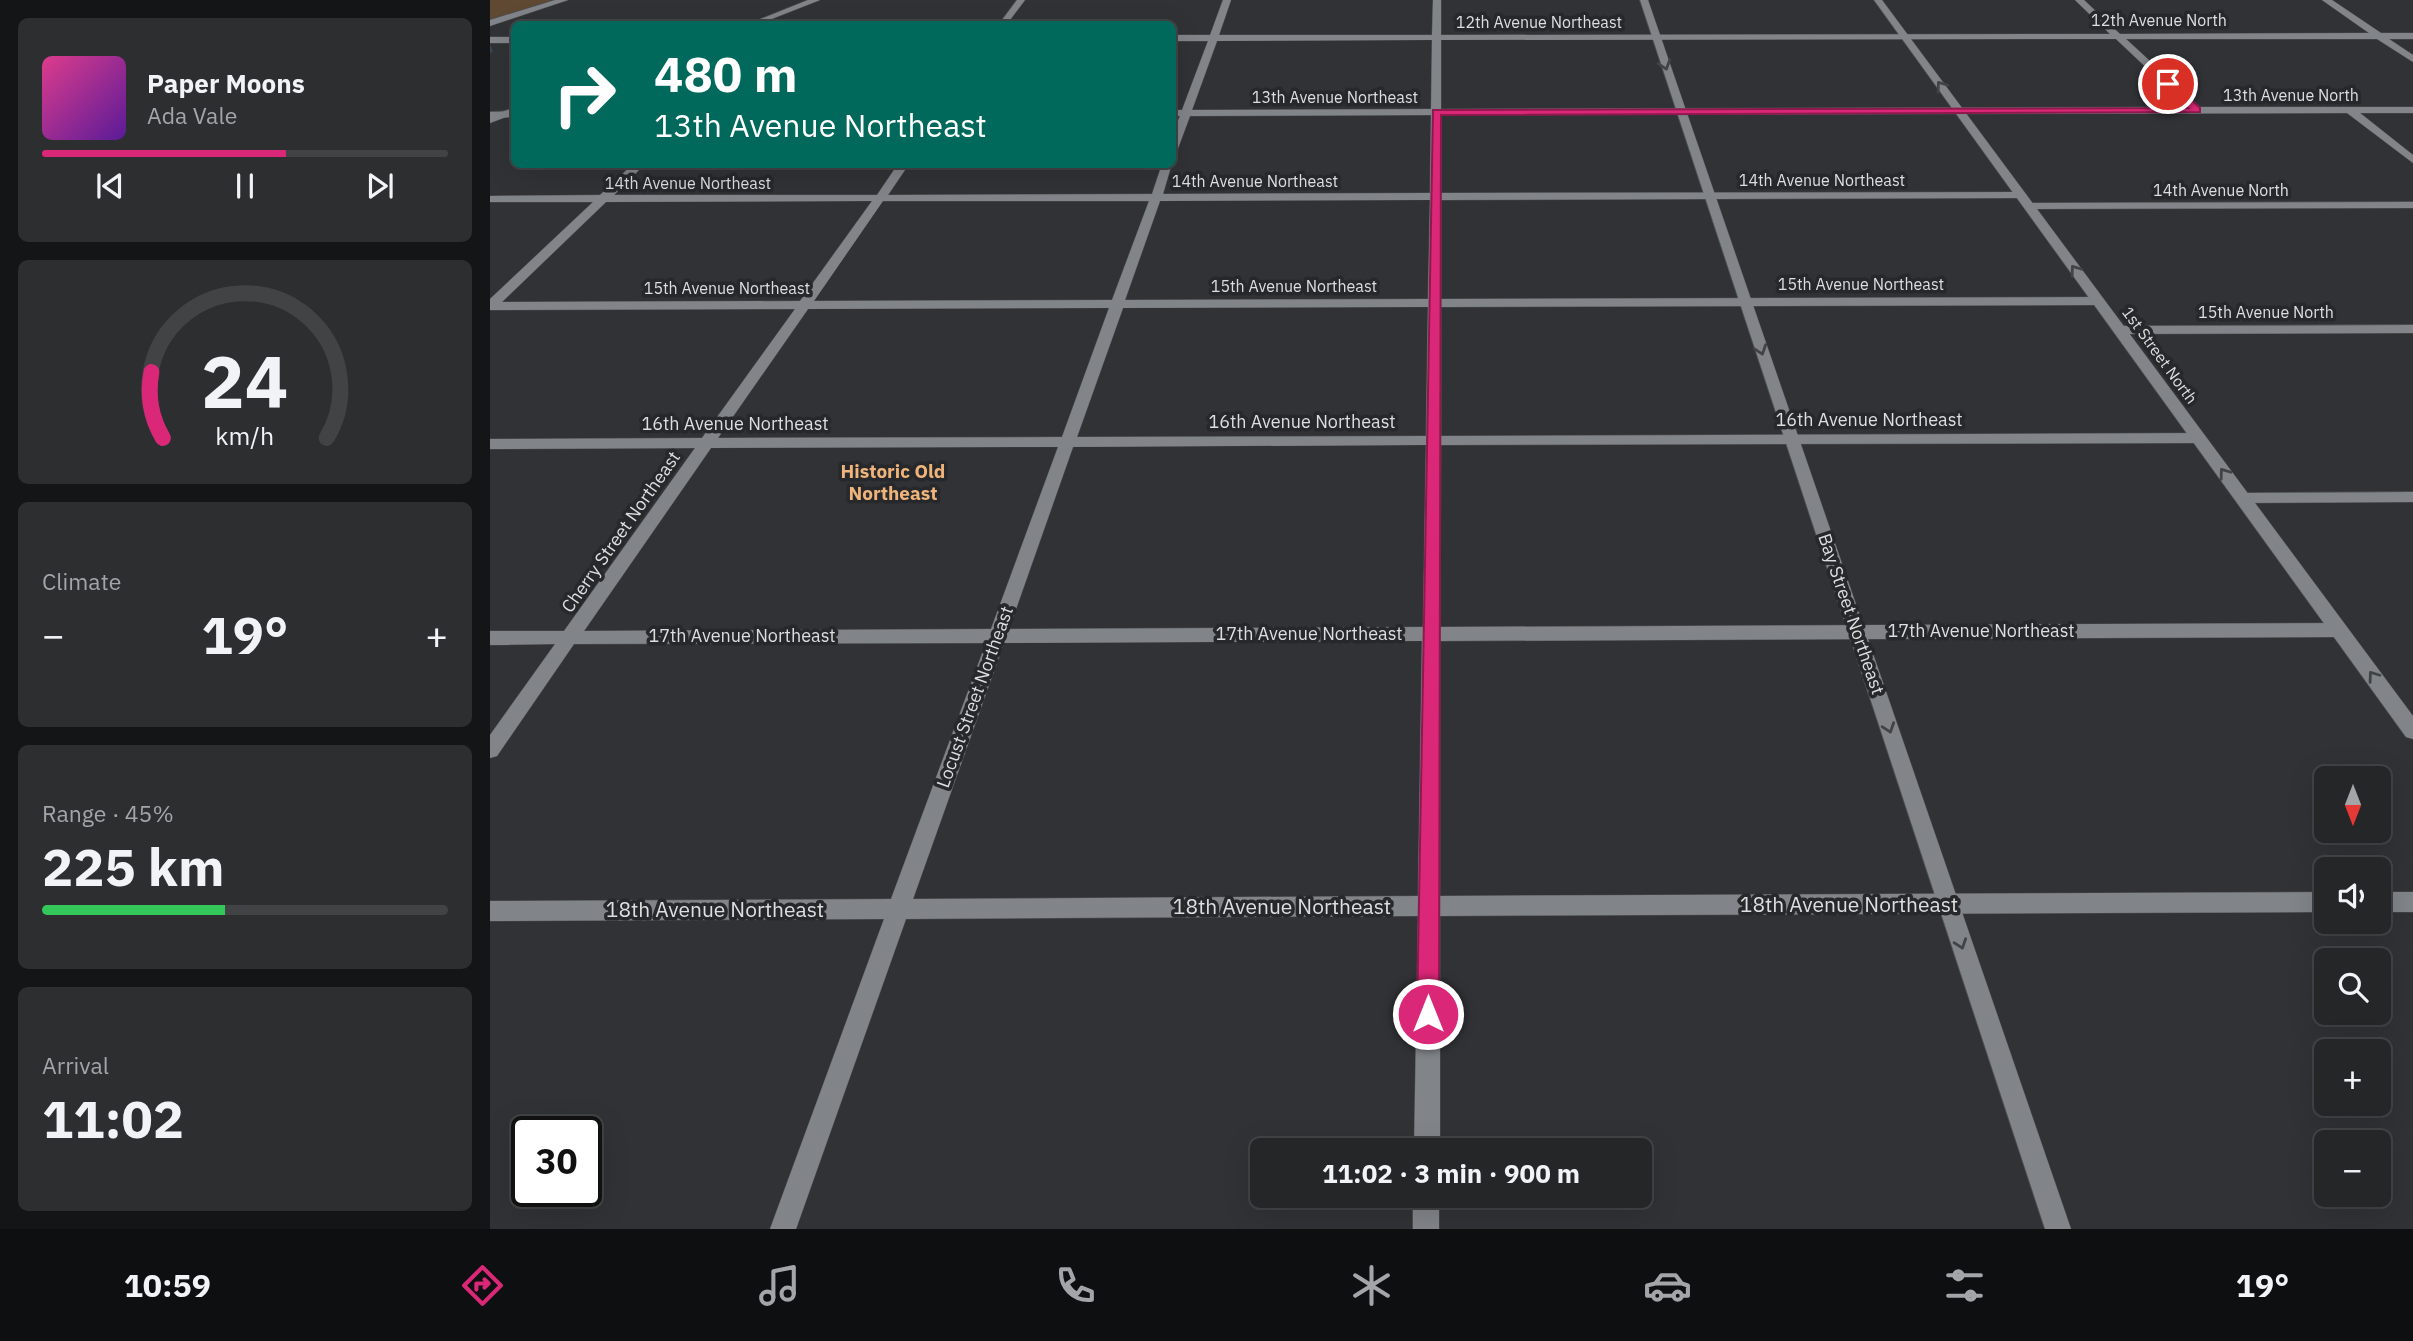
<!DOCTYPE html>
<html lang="en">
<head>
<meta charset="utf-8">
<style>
  body { margin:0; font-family:"IBM Plex Sans",sans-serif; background:#2c2e30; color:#f1f3f6; height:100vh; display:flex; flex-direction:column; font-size:26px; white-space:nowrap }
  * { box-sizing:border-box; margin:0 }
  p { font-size:23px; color:#a3a5a8 }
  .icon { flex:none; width:38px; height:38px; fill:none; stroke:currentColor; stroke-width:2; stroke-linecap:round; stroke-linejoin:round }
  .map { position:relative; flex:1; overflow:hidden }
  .side { display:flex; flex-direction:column; gap:18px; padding:18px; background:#141516; width:490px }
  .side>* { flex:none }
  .banner { position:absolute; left:21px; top:21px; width:665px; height:147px; border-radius:10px; box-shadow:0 7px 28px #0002,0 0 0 2px #414345; background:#00695c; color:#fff; overflow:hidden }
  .needle { width:46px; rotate:180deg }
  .tools { position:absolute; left:1824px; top:766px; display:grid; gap:14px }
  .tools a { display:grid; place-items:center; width:77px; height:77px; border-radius:10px; background:#242628; box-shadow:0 7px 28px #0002,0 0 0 2px #414345; font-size:35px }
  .speed { position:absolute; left:21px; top:1116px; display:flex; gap:14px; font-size:35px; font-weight:700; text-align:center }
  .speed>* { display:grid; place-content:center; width:91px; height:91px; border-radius:50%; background:#242628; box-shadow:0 7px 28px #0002,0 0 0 2px #414345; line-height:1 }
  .speed .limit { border:4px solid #111; border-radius:10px; background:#fff; color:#111 }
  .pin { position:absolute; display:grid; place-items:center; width:60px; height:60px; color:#fff; margin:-30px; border:4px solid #fff; border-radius:50%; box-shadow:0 2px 7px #0007 }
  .me { position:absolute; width:77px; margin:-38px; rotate:0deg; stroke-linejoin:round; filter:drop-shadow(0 0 5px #0008) }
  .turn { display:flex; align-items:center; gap:24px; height:147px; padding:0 28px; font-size:32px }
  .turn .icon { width:91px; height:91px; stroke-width:2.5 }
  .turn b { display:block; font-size:49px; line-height:60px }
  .big { font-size:52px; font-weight:700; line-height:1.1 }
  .side .card { flex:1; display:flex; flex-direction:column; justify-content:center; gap:10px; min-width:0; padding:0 24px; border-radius:10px; background:#2c2e30 }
  .side .dial { align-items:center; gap:0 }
  .dial svg { height:182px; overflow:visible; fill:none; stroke:#414345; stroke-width:7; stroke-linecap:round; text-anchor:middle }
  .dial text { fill:#f1f3f6; stroke:none }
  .song { display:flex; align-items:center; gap:21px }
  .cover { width:84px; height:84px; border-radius:10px; background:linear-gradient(135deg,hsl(330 70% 55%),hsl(270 70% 35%)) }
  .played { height:7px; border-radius:4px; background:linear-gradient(90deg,#db2777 60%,#414345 60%) }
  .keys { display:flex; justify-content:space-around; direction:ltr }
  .heat { display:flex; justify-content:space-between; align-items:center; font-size:38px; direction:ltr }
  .charge { height:10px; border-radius:5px; background:linear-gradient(90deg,#34c759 45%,#414345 0) }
  .trip { position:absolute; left:760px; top:1138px; width:402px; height:70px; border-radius:10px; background:#242628; box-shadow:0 7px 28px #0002,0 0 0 2px #414345; font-weight:700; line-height:70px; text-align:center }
  .tabs { display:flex; height:112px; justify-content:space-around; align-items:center; background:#0e0f10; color:#a3a5a8 }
  .tabs .icon { width:49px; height:49px }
  .tabs .current { color:#db2777 }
  .tabs b { font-size:32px; color:#f1f3f6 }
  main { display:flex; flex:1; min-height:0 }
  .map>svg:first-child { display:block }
  .green { fill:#604932 }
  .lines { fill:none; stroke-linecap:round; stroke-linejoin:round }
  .street-casing { stroke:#4f5154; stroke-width:1 }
  .secondary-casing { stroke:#4f5154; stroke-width:1 }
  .street { fill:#818488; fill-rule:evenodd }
  .secondary { fill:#818488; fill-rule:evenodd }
  .shaded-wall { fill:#39475a }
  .oneway { stroke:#414447 }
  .route { fill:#db2777; stroke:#8e194d; stroke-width:2 }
  .labels { text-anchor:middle; stroke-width:7; stroke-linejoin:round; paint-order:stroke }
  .far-street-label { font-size:16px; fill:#dddee0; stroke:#26282b }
  .street-label { font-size:18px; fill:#dddee0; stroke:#26282b }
  .neighbourhood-label { font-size:19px; font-weight:bold; fill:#eeb47b; stroke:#26282b }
  .near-street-label { font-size:21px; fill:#dddee0; stroke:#26282b }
</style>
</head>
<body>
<main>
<section class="side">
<div class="card">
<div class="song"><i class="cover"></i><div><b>Paper Moons</b><p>Ada Vale</p></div></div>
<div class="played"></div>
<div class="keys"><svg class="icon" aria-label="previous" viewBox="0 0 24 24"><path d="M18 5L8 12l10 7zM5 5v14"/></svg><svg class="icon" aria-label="pause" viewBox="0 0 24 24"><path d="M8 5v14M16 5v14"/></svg><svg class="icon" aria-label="next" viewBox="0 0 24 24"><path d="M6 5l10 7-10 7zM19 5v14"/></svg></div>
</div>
<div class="card dial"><svg viewBox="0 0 100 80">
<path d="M14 69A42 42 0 1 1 86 69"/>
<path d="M14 69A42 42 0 0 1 9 40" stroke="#db2777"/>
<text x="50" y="56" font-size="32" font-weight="700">24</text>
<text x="50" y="72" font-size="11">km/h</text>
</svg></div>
<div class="card"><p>Climate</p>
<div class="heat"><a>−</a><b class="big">19°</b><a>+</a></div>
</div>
<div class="card"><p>Range · 45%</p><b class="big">225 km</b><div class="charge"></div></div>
<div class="card"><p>Arrival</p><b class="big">11:02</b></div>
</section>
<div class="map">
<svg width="1923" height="1229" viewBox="0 0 1923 1229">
  <rect width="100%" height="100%" fill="#303235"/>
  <path class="green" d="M 0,0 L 63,0 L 0,20 Z"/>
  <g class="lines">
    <defs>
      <path id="street" d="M 65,0 L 78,0 L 0,26 L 0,20 Z
        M 527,0 L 535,0 L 517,24 L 509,24 Z
        M 733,0 L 741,0 L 729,35 L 942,35 L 943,0 L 951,0 L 951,35 L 1620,34 L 1585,0 L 1594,0 L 1630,34 L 1879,33 L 1832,0 L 1842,0 L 1891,33 L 1923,33 L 1923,39 L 1899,39 L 1923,55 L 1923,62 L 1887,39 L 1636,39 L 1710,107 L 1923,107 L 1923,113 L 1870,113 L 1923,155 L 1923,163 L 1857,113 L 951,115 L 951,193 L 1531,192 L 1537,195 L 1531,198 L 951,200 L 951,299 L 1608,297 L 1614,301 L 1608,305 L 951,307 L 951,436 L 1708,433 L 1715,438 L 1708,443 L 951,445 L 950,627 L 1849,623 L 1855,625 L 1858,630 L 1855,635 L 1849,637 L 950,641 L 950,896 L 1836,892 L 1836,912 L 950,916 L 950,1150 L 924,1150 L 928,916 L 416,919 L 306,1229 L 280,1229 L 394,919 L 0,921 L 0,901 L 401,899 L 496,643 L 84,644 L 7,756 L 0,758 L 0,735 L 65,644 L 0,645 L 0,631 L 74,631 L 205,448 L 0,449 L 0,439 L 212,438 L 305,309 L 0,310 L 0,299 L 103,202 L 0,202 L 0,196 L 110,195 L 143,164 L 155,164 L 124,195 L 387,195 L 408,164 L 419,164 L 398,195 L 662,194 L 672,164 L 682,163 L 673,194 L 940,193 L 941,115 L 700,116 L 687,151 L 682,154 L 682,135 L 690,116 L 682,116 L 682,110 L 692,110 L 718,41 L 682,41 L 682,35 L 720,35 ZM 1626,39 L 1698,107 L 951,109 L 951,40 ZM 942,40 L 941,109 L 702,110 L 727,41 ZM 940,200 L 938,299 L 635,300 L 670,201 ZM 382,201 L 310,301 L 12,302 L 116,202 ZM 393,201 L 659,201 L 622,300 L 324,301 ZM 938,307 L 936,436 L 587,437 L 633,308 ZM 619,308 L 572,437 L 228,438 L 318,309 ZM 936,445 L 933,627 L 519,629 L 583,447 ZM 568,447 L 501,629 L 94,631 L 221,448 ZM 932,641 L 928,896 L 423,899 L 514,643 Z
        M 0,37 L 24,37 L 24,43 L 0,43 Z
        M 24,111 L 24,117 L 0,118 L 0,112 Z
        M 1923,202 L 1923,208 L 1539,209 L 1533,206 L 1539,203 Z
        M 1923,325 L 1923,333 L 1630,334 L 1623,330 L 1630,326 Z
        M 1923,492 L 1923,502 L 1752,503 L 1744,498 L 1752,493 Z
        M 1888,892 L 1923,892 L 1923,912 L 1888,912 Z
        M 923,1195 L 949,1195 L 949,1229 L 923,1229 Z"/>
      <path id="secondary" d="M 318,0 L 330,0 L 269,24 L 258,24 Z
        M 1150,0 L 1158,0 L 1581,1229 L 1555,1229 Z
        M 1384,0 L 1392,0 L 1923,716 L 1923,739 L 1916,737 Z
        M 24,108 L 24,114 L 0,123 L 0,116 Z"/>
    </defs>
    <use href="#street" class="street-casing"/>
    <use href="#secondary" class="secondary-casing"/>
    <use href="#street" class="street"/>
    <use href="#secondary" class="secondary"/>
  </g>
  <path class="shaded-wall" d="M 0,44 L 3,52 L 0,53 Z"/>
  <defs><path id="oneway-chevron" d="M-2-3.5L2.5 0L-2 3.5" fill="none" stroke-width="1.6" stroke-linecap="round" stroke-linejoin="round" transform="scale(1.75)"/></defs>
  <g class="oneway">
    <use href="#oneway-chevron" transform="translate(1175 65) rotate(72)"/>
    <use href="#oneway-chevron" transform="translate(1451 86) rotate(-126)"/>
    <use href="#oneway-chevron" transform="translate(1585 270) rotate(-126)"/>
    <use href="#oneway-chevron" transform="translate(1271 350) rotate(71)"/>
    <use href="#oneway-chevron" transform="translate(1734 473) rotate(-126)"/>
    <use href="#oneway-chevron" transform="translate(1883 676) rotate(-126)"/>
    <use href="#oneway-chevron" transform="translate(1399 728) rotate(71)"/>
    <use href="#oneway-chevron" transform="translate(1471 944) rotate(71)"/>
  </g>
  <path class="route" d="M 1675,82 L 1682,82 L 1710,108 L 1710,112 L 951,115 L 949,1014 L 945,1022 L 938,1025 L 931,1022 L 927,1014 L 943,110 L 1698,108 L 1675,86 Z"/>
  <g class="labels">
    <g class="far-street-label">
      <text x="1669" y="26">12th Avenue North</text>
      <text x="1049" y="28">12th Avenue Northeast</text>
      <text x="1801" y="101">13th Avenue North</text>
      <text x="845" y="103">13th Avenue Northeast</text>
      <text x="1332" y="186">14th Avenue Northeast</text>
      <text x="765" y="187">14th Avenue Northeast</text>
      <text x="198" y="189">14th Avenue Northeast</text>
      <text x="1731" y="196">14th Avenue North</text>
      <text x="1371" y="290">15th Avenue Northeast</text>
      <text x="804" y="292">15th Avenue Northeast</text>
      <text x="237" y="294">15th Avenue Northeast</text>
      <text x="1776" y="318">15th Avenue North</text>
      <text transform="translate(1670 355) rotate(54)" y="6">1st Street North</text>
    </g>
    <g class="street-label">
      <text x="1379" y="426">16th Avenue Northeast</text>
      <text x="812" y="428">16th Avenue Northeast</text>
      <text x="245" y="430">16th Avenue Northeast</text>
      <text transform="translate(131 532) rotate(-55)" y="6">Cherry Street Northeast</text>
      <text transform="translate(1361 614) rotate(71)" y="6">Bay Street Northeast</text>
      <text x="1491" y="637">17th Avenue Northeast</text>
      <text x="819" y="640">17th Avenue Northeast</text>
      <text x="252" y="642">17th Avenue Northeast</text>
      <text transform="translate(485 697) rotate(-70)" y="6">Locust Street Northeast</text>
    </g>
    <g class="neighbourhood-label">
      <text x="403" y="478">Historic Old<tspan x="403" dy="22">Northeast</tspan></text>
    </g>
    <g class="near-street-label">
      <text x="1359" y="912">18th Avenue Northeast</text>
      <text x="792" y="914">18th Avenue Northeast</text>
      <text x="225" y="917">18th Avenue Northeast</text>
    </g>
  </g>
</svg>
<div class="tools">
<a><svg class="needle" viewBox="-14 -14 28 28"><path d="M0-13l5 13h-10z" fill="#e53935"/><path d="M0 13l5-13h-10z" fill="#a3a5a8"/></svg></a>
<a><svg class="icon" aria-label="sound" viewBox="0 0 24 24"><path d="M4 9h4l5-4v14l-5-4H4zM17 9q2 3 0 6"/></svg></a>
<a><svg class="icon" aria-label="search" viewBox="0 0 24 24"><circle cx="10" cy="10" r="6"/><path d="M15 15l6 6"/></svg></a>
<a>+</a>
<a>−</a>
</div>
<div class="speed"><div class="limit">30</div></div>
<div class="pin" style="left:1678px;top:84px;background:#d93025"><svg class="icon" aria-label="arrive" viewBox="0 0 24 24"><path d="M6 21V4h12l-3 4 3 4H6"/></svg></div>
<svg class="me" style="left:938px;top:1014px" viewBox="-20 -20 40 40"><circle r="17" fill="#db2777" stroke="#fff" stroke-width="3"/><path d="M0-11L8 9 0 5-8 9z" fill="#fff"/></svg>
<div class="trip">11:02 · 3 min · 900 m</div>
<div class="banner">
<div class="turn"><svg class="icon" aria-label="right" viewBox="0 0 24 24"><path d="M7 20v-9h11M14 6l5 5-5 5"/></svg><div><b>480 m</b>13th Avenue Northeast</div></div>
</div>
</div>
</main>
<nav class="tabs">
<b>10:59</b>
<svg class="icon current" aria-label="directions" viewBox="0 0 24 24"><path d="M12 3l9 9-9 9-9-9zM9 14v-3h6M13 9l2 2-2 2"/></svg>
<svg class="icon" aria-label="music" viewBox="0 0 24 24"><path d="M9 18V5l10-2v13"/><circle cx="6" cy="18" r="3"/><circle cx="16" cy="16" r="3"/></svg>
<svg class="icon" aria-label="phone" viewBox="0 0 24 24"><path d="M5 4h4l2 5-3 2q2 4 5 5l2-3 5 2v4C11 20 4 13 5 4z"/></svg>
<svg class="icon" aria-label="climate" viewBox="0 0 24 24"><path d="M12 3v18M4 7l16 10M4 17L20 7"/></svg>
<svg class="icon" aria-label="car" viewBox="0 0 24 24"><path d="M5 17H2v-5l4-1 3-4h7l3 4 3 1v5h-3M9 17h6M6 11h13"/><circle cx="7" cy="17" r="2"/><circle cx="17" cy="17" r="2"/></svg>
<svg class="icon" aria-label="filters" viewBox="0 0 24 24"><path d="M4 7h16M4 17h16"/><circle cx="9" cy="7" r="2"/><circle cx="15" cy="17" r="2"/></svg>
<b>19°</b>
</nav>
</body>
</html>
